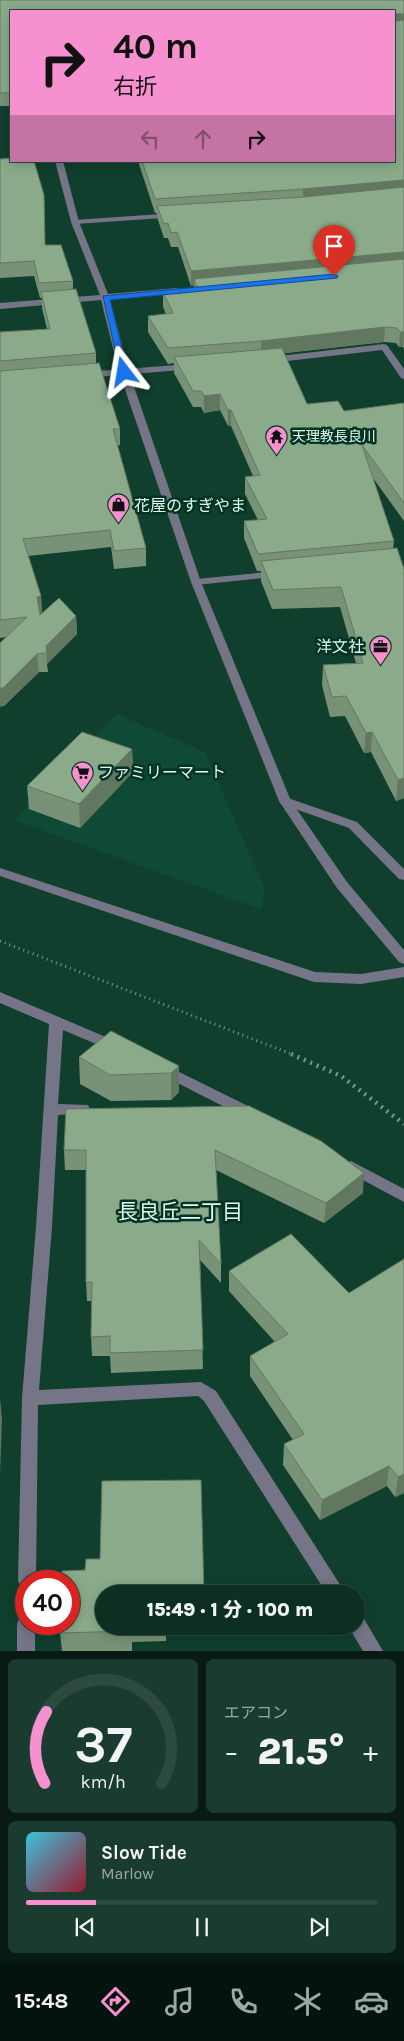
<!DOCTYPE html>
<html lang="ja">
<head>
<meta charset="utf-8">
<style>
  body { margin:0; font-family:Karla,"Noto Sans JP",sans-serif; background:#1a3b2f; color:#f1f3f6; height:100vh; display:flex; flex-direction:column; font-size:19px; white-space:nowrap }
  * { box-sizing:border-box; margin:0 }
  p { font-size:16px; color:#9aa9a5 }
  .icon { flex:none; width:28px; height:28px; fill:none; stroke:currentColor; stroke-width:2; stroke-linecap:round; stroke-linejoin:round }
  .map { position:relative; height:1651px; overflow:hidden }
  .sheet { display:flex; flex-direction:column; gap:8px; padding:8px; background:#071a13; flex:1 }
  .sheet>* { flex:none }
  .guide { position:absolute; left:10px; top:10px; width:385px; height:152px; border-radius:0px; box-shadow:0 2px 12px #0003,0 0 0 1px #2c4a40; background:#f790ce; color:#111; overflow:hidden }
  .speed { position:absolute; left:15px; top:1570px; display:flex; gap:10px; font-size:25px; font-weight:700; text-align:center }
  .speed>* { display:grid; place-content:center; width:65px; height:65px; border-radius:50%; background:#0c2f22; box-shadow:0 2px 12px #0003,0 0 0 1px #2c4a40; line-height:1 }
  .speed .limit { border:8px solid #d22; background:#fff; color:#111 }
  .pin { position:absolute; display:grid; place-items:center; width:42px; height:42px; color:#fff; margin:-51px -21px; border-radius:50% 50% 50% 0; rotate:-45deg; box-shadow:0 0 5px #0007 }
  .pin .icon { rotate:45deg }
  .me { position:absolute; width:55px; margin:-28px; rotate:346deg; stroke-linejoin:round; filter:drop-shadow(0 0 4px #0008) }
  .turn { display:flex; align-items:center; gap:18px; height:105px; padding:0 20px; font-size:22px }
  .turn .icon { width:65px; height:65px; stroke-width:2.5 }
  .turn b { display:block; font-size:35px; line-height:42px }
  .lanes { display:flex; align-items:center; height:48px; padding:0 20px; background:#0003; justify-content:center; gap:25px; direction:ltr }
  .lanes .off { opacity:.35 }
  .big { font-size:38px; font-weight:800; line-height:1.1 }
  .sheet .card { flex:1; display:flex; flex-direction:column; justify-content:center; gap:8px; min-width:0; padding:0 18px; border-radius:8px; background:#1a3b2f }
  .sheet .dial { align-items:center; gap:0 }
  .dial svg { height:130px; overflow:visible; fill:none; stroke:#2c4a40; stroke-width:7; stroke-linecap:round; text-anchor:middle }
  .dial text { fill:#f1f3f6; stroke:none }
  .song { display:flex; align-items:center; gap:15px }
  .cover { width:60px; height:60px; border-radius:8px; background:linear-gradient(135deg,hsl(190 70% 55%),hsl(350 70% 35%)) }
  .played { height:5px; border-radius:2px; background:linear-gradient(90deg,#f790ce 20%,#2c4a40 20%) }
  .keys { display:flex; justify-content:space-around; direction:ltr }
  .heat { display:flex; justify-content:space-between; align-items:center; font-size:28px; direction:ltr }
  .sheet .tiles { flex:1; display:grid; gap:8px; grid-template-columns:1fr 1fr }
  .card:last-child { grid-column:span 2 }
  .trip { position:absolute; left:95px; top:1585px; width:270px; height:50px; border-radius:25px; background:#0c2f22; box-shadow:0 2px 12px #0003,0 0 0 1px #2c4a40; font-weight:800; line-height:50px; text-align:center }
  .menu { display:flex; height:80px; justify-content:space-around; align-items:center; background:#05130e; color:#9aa9a5 }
  .menu .icon { width:35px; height:35px }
  .menu .active { color:#f790ce }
  .menu b { font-size:22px; color:#f1f3f6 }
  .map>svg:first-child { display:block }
  .built { fill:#0e4a35 }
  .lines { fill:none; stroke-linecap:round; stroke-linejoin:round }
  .path-far1 { stroke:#769a8b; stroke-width:3; stroke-dasharray:1 4; stroke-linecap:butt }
  .path { stroke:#769a8b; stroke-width:4.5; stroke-dasharray:2 5; stroke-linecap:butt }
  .minor { fill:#757587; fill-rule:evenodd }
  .tertiary { fill:#757587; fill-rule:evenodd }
  .wall { fill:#779276 }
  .shaded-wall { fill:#617760 }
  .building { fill:#8aaa89; stroke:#617760 }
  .route { fill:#1a73e8; stroke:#114b97 }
  .labels { text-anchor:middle; stroke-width:5; stroke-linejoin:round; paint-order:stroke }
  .far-poi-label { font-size:14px; fill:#e1f9ed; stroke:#033423; text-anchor:start }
  .poi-label { font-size:16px; fill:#e1f9ed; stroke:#033423; text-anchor:start }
  .near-neighbourhood-label { font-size:21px; fill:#e1f9ed; stroke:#033423 }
</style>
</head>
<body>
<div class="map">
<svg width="404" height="1651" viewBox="0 0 404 1651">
  <rect width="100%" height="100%" fill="#103f2d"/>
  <path class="built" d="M 117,714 L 205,752 L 265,889 L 262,910 L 14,820 Z"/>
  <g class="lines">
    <path class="path-far1" d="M 0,941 L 294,1055"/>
    <path class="path" d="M 291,1054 L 341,1076 L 404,1124"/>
    <path class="minor" d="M 175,213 L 179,215 L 178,217 L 75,224 L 71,222 L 75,220 Z
      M 384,344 L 387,345 L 404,369 L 404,379 L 401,378 L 382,350 L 270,363 L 266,360 L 270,357 Z
      M 190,364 L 193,365 L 193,369 L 85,378 L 80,375 L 85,372 Z
      M 278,571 L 282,572 L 283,574 L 282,576 L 196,585 L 191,582 L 196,579 Z
      M 285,797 L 357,822 L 404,869 L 404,880 L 399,879 L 349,828 L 281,804 L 279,801 Z
      M 0,992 L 120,1043 L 122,1047 L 120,1051 L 115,1052 L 63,1030 L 58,1104 L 88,1105 L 90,1109 L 88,1113 L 58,1115 L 52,1227 L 39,1390 L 201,1382 L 216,1391 L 346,1594 L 327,1594 L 204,1401 L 198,1396 L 38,1405 L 36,1581 L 26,1581 L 26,1589 L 21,1587 L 18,1581 L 22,1398 L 36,1227 L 49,1024 L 0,1003 Z
      M 165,1065 L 254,1109 L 256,1113 L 254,1117 L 249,1118 L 244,1117 L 160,1074 L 158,1070 L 160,1066 Z
      M 351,1161 L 404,1189 L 404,1202 L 346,1171 L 343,1167 L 346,1163 Z
      M 356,1614 L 363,1617 L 383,1651 L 363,1651 L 348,1626 L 356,1626 Z
      M 26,1615 L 26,1624 L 35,1624 L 35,1651 L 17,1651 L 17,1624 L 19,1618 Z"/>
    <path class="tertiary" d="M 55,161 L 63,161 L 79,222 L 108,294 L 177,288 L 181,291 L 177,294 L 110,299 L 129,372 L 201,582 L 291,801 L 347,882 L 404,950 L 404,964 L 399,962 L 337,888 L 279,801 L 191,582 L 119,372 L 101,300 L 0,309 L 0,303 L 100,295 L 71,222 Z
      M 0,868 L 315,972 L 361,974 L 404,967 L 404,977 L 361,984 L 314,982 L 0,876 Z"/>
  </g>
  <path class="wall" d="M 0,0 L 404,0 L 404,349 L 403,347 L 399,347 L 396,343 L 384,342 L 284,353 L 307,404 L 344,411 L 404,403 L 404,521 L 373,478 L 394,541 L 393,549 L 404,798 L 396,801 L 371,752 L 364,753 L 345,716 L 330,717 L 322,685 L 323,665 L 356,663 L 340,607 L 272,609 L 261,581 L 261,571 L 257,571 L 244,538 L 244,521 L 258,520 L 245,494 L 245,477 L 253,476 L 231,426 L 228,426 L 220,410 L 204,413 L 201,407 L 193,407 L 174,373 L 174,363 L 168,364 L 148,332 L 148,316 L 166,314 L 163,307 L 163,292 L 194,289 L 194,285 L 191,286 L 178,247 L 171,247 L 168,238 L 164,238 L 158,220 L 157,213 L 155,213 L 138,161 L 394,161 L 394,11 L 11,11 L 11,106 L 0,106 Z
    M 0,159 L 44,195 L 45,245 L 73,281 L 73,290 L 96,353 L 96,363 L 120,429 L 120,445 L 117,446 L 146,548 L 146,566 L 114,569 L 111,547 L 28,556 L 41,596 L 42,614 L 76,616 L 77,634 L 47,664 L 48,672 L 39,672 L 4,706 L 6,637 L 0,638 L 0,332 L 47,329 L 42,308 L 42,298 L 40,298 L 34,276 L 0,278 Z
    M 132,749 L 133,772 L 80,828 L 29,809 L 27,786 Z
    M 79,1057 L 179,1066 L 179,1092 L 171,1100 L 111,1101 L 80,1084 Z
    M 249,1106 L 363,1193 L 324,1223 L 216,1170 L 221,1264 L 221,1283 L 200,1260 L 203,1369 L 111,1373 L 110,1356 L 92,1356 L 91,1337 L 92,1301 L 87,1301 L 86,1282 L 86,1170 L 65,1170 L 64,1150 Z
    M 404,1259 L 404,1493 L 395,1497 L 387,1486 L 320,1520 L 283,1465 L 284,1444 L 293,1440 L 250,1376 L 250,1356 L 275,1342 L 229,1291 L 229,1271 L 349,1293 Z
    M 104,1594 L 104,1626 L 166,1626 L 166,1641 L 132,1642 L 132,1651 L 62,1651 L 60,1633 Z"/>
  <path class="shaded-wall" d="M 394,14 L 404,14 L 404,26 L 394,27 Z
    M 404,180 L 404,194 L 303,203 L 303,189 Z
    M 404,252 L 404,266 L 194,279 L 194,285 L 191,286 L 191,271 Z
    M 385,327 L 384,342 L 261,356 L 261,341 Z
    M 400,332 L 404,332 L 403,347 L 399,347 Z
    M 220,394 L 220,410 L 204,413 L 204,396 Z
    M 228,410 L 231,410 L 231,426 L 228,426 Z
    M 41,596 L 42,614 L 38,615 L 37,597 Z
    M 76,616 L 77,634 L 47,664 L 46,646 Z
    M 37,654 L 39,672 L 4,706 L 0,707 L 0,688 Z
    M 372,732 L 371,752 L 364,753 L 366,733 Z
    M 132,749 L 133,772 L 80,828 L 79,804 Z
    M 404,778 L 404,798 L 396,801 L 398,780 Z
    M 179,1066 L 179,1092 L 171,1100 L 171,1073 Z
    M 364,1173 L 363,1193 L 324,1223 L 326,1203 Z
    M 0,1399 L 2,1419 L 0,1474 Z
    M 389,1466 L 387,1486 L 320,1520 L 322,1500 Z
    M 404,1474 L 404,1493 L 395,1497 L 398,1477 Z"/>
  <path class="building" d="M 0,0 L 404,0 L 404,14 L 394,14 L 394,11 L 11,11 L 11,93 L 0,93 Z
    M 404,20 L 404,180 L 303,189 L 155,199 L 142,161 L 394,161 L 394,21 Z
    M 11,158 L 11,161 L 34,161 L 44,195 L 45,245 L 61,245 L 73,281 L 39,283 L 34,261 L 0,263 L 0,159 Z
    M 404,187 L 404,252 L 191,271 L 177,232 L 171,233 L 168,223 L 164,224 L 157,206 L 304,197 Z
    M 404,259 L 404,332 L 400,332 L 397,328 L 385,327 L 261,341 L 168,348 L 148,316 L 173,313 L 163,292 L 198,289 L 194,279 Z
    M 76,289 L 96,353 L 0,361 L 0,332 L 50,329 L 41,292 Z
    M 282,348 L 307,404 L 338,401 L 344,411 L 404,403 L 404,503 L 362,445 L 394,541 L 258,554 L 244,521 L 267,519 L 245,477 L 260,475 L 231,410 L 228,410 L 220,394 L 204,396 L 201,391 L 193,391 L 174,357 Z
    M 99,363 L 120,429 L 113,429 L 146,548 L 114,551 L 110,530 L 23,539 L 41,596 L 37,597 L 40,615 L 59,598 L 76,616 L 46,646 L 47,653 L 37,654 L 3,688 L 0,688 L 0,643 L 27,617 L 0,620 L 0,371 Z
    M 397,548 L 404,569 L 404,778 L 398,780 L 372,732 L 366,733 L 346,696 L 332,697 L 323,665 L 363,663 L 341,587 L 273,590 L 261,561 Z
    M 82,732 L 132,749 L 79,804 L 27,786 Z
    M 111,1031 L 179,1066 L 171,1073 L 110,1075 L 79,1057 Z
    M 249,1106 L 321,1141 L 364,1173 L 326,1203 L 215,1150 L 221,1264 L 199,1240 L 203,1350 L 110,1353 L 110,1336 L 91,1337 L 92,1282 L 86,1282 L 86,1150 L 64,1150 L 66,1109 Z
    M 291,1234 L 349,1293 L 404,1259 L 404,1474 L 398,1477 L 389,1466 L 322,1500 L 284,1444 L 304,1434 L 250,1356 L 288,1334 L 229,1271 Z
    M 201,1480 L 204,1594 L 104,1594 L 104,1626 L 131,1626 L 131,1631 L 60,1633 L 60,1624 L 69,1624 L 69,1581 L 62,1581 L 62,1571 L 85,1570 L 86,1559 L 100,1559 L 102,1481 Z"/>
  <path class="route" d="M 334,274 L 338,276 L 337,278 L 110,300 L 128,372 L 124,374 L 120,372 L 103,296 Z"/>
  <defs>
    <symbol id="temple-pin" viewBox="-11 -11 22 30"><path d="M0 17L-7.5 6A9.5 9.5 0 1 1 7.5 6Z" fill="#f790ce" stroke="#033423"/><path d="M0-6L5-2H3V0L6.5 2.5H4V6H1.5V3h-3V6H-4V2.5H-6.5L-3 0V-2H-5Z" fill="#111"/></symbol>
    <symbol id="shop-pin" viewBox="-11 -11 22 30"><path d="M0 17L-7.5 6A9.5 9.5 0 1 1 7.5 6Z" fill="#f790ce" stroke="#033423"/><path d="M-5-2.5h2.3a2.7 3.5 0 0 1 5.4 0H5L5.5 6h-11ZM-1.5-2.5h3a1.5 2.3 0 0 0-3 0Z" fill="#111"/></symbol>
    <symbol id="office-pin" viewBox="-11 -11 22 30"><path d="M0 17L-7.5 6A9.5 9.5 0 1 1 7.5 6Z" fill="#f790ce" stroke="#033423"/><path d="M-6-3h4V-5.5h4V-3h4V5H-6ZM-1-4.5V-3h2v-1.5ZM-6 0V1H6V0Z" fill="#111"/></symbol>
    <symbol id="supermarket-pin" viewBox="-11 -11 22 30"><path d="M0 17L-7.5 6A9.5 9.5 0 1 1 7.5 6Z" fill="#f790ce" stroke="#033423"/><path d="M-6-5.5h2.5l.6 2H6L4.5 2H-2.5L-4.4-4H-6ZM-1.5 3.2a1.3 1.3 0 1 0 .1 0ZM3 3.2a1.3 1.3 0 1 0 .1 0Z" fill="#111"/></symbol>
  </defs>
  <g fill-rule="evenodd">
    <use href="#temple-pin" x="264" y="424" width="25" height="34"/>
    <use href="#shop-pin" x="106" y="492" width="25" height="34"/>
    <use href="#office-pin" x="368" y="634" width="25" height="34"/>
    <use href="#supermarket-pin" x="70" y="760" width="25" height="34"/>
  </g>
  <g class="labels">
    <g class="far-poi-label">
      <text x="292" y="441">天理教長良川</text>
    </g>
    <g class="poi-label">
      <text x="134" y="511">花屋のすぎやま</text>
      <text x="364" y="652" text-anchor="end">洋文社</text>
      <text x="98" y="778">ファミリーマート</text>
    </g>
    <g class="near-neighbourhood-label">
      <text x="180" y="1219">長良丘二丁目</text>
    </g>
  </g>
</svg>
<div class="speed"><div class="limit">40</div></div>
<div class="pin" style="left:334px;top:276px;background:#d93025"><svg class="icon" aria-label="arrive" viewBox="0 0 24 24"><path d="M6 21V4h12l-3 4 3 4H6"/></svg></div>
<svg class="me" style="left:124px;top:372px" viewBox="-20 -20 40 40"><path d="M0-17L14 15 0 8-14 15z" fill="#1a73e8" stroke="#fff" stroke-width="4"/></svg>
<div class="trip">15:49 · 1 分 · 100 m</div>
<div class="guide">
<div class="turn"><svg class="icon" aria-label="right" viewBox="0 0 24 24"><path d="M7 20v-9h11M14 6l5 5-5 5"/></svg><div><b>40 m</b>右折</div></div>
<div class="lanes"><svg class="icon off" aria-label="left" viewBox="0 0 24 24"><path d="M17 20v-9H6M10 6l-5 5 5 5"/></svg><svg class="icon off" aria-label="ahead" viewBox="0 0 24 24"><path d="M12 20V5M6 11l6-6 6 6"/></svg><svg class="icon" aria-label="right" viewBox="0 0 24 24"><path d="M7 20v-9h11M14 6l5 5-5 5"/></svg></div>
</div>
</div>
<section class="sheet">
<div class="tiles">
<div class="card dial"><svg viewBox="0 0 100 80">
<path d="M14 69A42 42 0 1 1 86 69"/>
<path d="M14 69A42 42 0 0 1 15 25" stroke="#f790ce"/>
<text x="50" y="56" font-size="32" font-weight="700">37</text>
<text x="50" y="72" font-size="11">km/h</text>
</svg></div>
<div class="card"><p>エアコン</p>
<div class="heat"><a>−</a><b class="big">21.5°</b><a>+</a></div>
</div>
<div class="card">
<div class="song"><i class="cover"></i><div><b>Slow Tide</b><p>Marlow</p></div></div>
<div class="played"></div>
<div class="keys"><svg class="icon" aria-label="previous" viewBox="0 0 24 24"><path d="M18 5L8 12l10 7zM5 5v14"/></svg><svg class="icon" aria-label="pause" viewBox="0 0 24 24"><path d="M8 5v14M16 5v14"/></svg><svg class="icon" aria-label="next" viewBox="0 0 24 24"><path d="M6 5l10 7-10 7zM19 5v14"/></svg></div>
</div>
</div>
</section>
<nav class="menu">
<b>15:48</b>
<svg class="icon active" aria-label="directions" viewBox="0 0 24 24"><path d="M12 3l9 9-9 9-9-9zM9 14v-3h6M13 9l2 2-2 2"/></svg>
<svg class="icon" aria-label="music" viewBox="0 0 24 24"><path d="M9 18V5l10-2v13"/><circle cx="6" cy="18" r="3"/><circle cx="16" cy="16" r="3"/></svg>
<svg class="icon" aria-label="phone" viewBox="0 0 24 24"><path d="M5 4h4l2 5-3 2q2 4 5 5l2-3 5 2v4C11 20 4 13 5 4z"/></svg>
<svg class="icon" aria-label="climate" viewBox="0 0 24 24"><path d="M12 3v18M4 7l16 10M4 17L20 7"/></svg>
<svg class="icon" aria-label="car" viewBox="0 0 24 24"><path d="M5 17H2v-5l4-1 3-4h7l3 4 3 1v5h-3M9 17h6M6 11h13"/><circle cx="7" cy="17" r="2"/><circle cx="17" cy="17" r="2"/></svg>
</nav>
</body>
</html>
